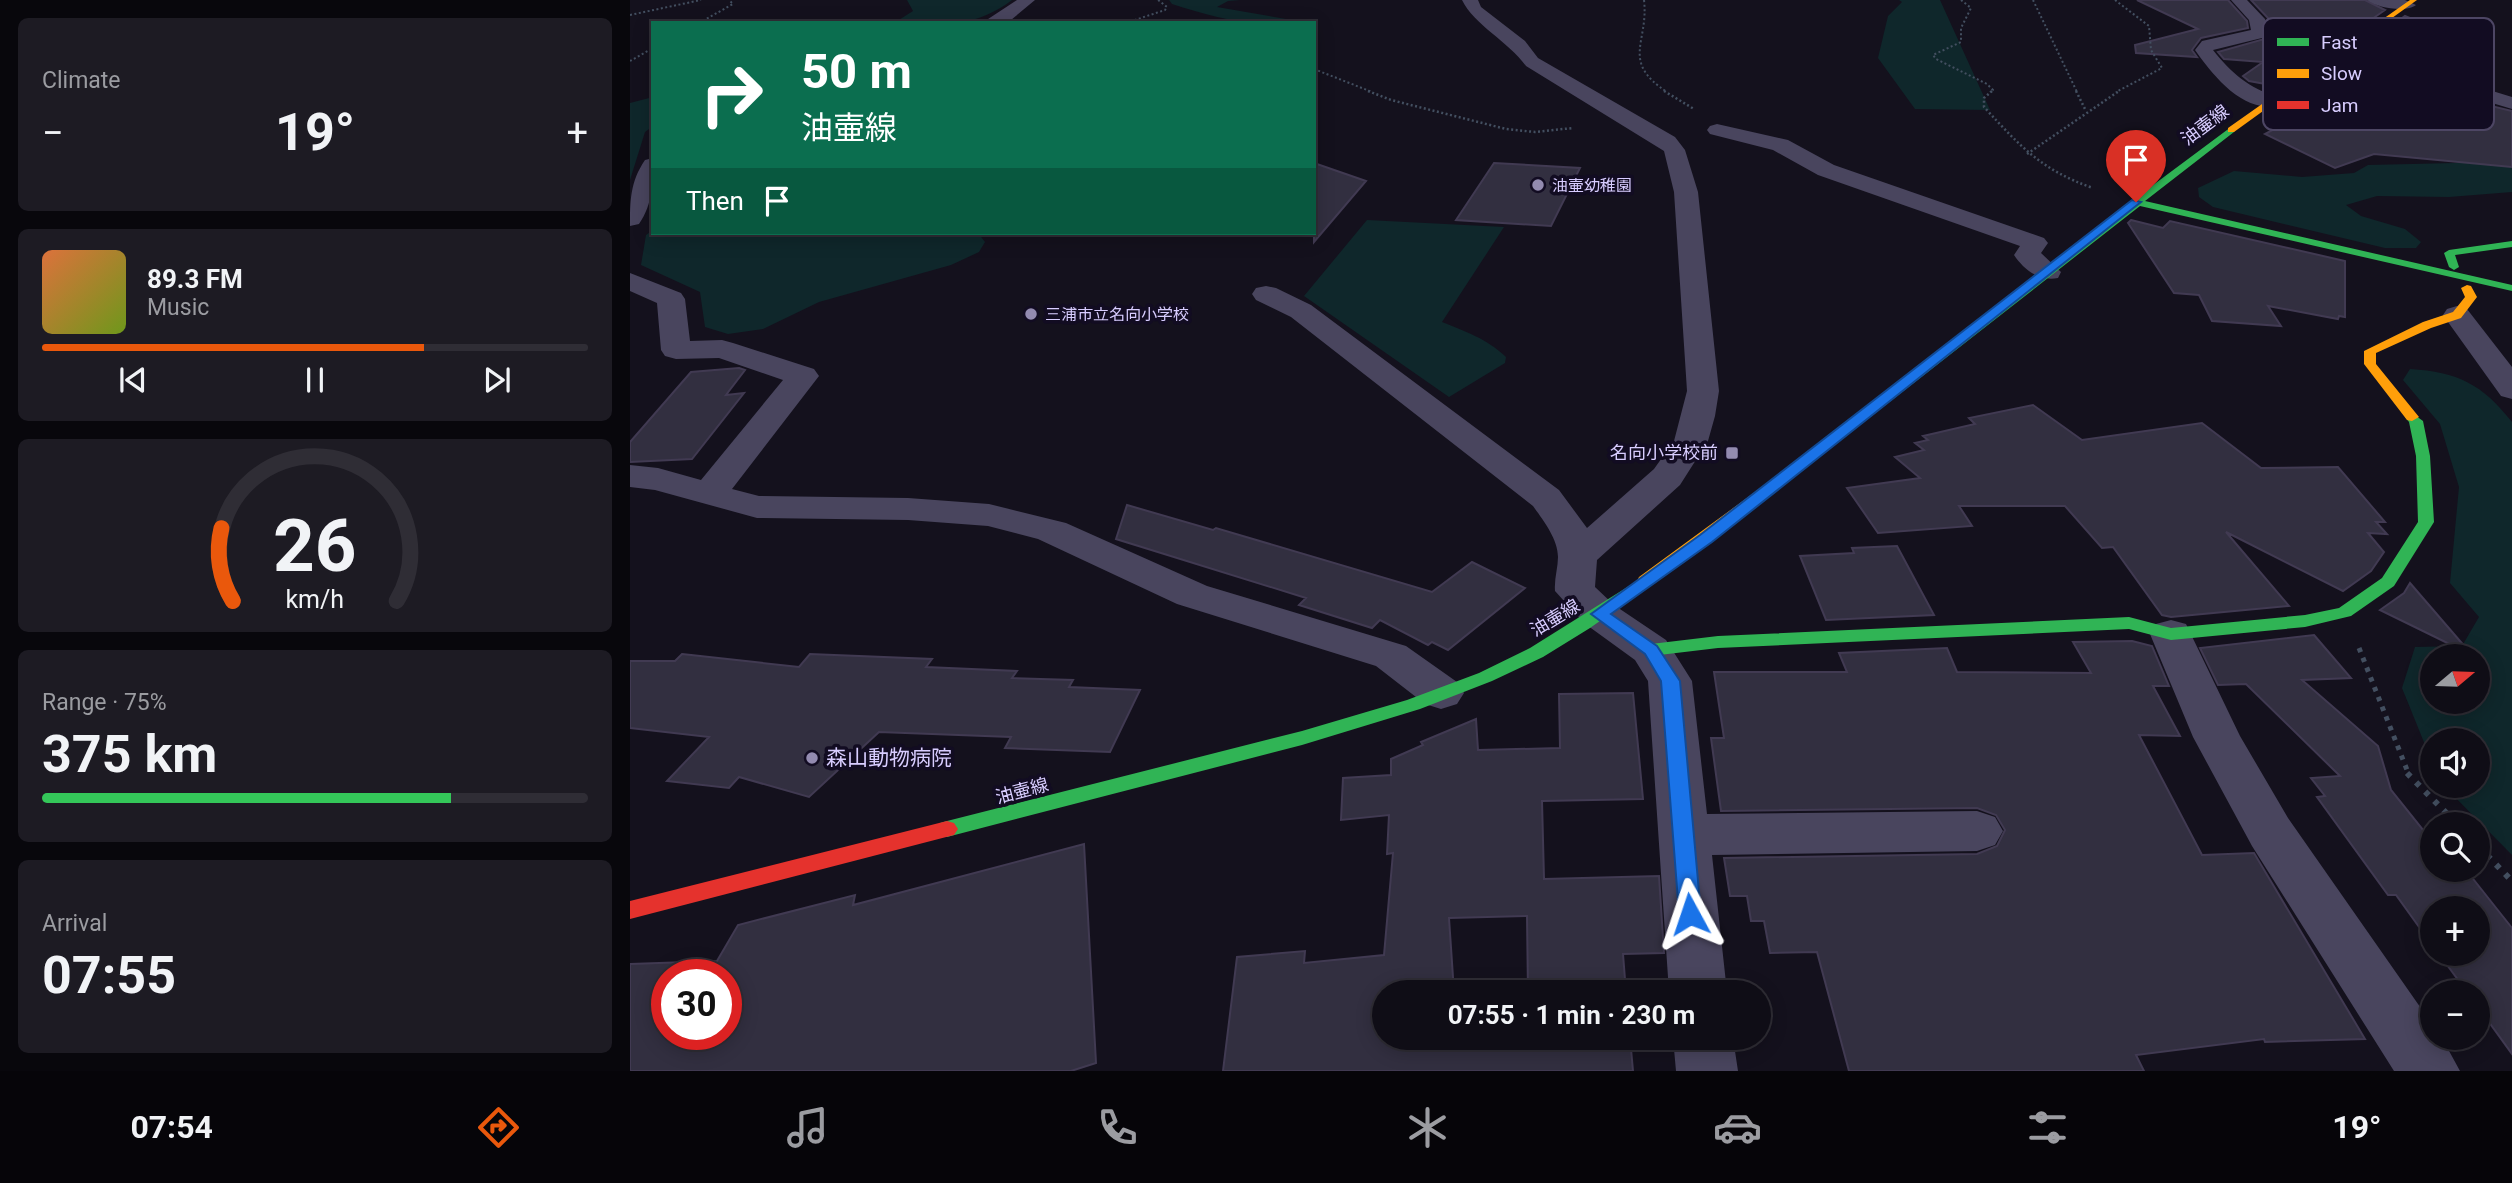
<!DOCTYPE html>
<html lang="en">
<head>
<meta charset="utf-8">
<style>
  body { margin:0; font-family:Roboto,"Noto Sans JP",sans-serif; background:#1d1b23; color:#f1f3f6; height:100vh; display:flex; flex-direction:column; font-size:26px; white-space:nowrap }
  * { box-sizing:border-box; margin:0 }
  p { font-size:23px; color:#9b9ca1 }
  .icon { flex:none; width:38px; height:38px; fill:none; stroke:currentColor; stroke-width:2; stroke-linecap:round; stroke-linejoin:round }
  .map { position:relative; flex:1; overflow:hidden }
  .details { display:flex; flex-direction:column; gap:18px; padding:18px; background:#08070c; width:630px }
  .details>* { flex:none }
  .top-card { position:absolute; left:21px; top:21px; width:665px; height:214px; border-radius:0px; box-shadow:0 4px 18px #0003,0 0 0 2px #2f2d35; background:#0b6e4f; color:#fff; overflow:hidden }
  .needle { width:46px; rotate:71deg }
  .controls { position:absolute; left:1790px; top:644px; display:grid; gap:14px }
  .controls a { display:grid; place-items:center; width:70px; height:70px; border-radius:50%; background:#0f0d16; box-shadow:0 4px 18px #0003,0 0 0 2px #2f2d35; font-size:35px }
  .speed { position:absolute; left:21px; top:959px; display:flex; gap:14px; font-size:35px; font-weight:700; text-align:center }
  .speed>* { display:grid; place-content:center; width:91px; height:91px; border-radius:50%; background:#0f0d16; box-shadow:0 4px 18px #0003,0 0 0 2px #2f2d35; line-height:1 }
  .speed .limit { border:10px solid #d22; background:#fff; color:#111 }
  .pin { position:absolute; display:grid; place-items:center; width:60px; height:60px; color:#fff; margin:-72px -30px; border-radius:50% 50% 50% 0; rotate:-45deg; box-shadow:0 0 7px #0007 }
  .pin .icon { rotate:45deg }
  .me { position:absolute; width:77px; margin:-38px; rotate:355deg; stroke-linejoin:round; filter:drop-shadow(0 0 5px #0008) }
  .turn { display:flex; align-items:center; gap:24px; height:147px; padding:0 35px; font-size:32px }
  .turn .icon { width:91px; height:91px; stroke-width:2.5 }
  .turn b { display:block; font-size:49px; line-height:60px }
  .then { display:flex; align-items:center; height:66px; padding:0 35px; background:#0003; gap:14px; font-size:26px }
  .big { font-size:52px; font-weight:700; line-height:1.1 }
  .details .card { flex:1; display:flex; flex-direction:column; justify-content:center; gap:10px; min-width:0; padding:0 24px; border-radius:10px; background:#1d1b23 }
  .details .dial { align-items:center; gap:0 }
  .dial svg { height:182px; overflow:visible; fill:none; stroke:#2f2d35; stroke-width:7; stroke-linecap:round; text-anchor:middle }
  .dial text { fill:#f1f3f6; stroke:none }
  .song { display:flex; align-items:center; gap:21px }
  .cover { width:84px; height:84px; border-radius:10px; background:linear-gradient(135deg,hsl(20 70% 55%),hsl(80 70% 35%)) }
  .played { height:7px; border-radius:4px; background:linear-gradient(90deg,#ea580c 70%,#2f2d35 70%) }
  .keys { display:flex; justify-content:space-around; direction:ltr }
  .heat { display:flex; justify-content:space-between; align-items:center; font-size:38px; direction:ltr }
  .charge { height:10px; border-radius:5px; background:linear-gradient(90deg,#34c759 75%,#2f2d35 0) }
  .trip { position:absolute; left:742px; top:980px; width:399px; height:70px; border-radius:35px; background:#0f0d16; box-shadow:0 4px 18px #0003,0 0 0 2px #2f2d35; font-weight:700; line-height:70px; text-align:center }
  .menu { display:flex; height:112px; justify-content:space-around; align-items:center; background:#060509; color:#9b9ca1 }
  .menu .icon { width:49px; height:49px }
  .menu .active { color:#ea580c }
  .menu b { font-size:32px; color:#f1f3f6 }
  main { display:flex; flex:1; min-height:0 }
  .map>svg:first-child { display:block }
  .green { fill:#0f272b; fill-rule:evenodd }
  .building { fill:#322f40; stroke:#413a52; stroke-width:2; fill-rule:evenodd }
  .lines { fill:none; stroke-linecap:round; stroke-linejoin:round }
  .path-far3 { stroke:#434f60; stroke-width:2; stroke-dasharray:2 2.5; stroke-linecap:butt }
  .path-far2 { stroke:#434f60; stroke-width:2.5; stroke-dasharray:2 2.5; stroke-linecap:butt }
  .path-far1 { stroke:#434f60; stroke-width:5; stroke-dasharray:4.5 6; stroke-linecap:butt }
  .path { stroke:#434f60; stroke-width:6; stroke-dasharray:5 8; stroke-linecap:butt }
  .street { fill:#49455e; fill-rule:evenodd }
  .fast { fill:#30b455; fill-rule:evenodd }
  .slow { fill:#ff9f0a; fill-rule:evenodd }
  .jam { fill:#e5322d; fill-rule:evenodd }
  .route { fill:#1a73e8; stroke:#114b97; stroke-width:2 }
  .poi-dot { fill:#938bb0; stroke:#120c22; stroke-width:2.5 }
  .labels { text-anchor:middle; stroke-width:7; stroke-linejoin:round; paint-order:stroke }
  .far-poi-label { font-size:16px; fill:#d8cdff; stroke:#120c22; text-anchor:start }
  .street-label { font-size:18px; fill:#d8cdff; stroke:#120c22 }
  .poi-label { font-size:18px; fill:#d8cdff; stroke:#120c22; text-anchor:end }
  .near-poi-label { font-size:21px; fill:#d8cdff; stroke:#120c22; text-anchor:start }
  .key { fill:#120c22; stroke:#4d4664; stroke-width:2 }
  .key-label { font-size:19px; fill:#d8cdff }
</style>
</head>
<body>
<main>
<section class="details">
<div class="card"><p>Climate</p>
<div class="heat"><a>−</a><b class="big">19°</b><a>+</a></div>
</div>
<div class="card">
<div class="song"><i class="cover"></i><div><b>89.3 FM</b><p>Music</p></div></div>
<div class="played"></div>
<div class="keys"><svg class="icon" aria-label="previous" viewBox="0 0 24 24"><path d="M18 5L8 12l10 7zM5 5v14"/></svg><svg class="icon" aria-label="pause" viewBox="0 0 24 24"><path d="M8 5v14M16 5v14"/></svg><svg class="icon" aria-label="next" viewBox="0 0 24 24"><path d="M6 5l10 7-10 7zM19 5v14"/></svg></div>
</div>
<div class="card dial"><svg viewBox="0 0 100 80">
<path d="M14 69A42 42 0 1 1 86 69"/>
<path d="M14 69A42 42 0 0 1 9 37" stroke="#ea580c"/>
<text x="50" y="56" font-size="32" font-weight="700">26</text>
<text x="50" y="72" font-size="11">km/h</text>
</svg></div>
<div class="card"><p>Range · 75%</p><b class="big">375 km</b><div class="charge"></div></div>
<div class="card"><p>Arrival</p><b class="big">07:55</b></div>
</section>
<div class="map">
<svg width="1882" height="1071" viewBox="0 0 1882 1071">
  <rect width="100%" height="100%" fill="#14111d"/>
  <path class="green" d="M 277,0 L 382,0 C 342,30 312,23 264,23 L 283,11 Z
    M 539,0 L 610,0 L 598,1 L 587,7 L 662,20 C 624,29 579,16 542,4 Z
    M 1269,0 L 1310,0 L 1360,110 L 1285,109 L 1248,58 L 1258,16 L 1272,2 Z
    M 23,97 L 23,126 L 15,132 L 0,180 L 0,103 Z
    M 1869,162 L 1882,163 L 1882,192 L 1819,197 L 1747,196 L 1716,205 L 1731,216 L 1775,229 L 1791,242 L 1786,248 L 1755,248 L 1583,207 L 1569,197 L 1568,188 L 1604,171 L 1672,177 L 1724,173 L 1738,165 Z
    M 737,220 L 874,227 L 812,322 C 836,332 856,338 876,357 L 875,363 L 819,397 L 674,296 Z
    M 23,230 L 23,233 L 348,233 L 355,242 L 349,252 L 321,265 L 189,302 L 133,329 L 98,334 L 75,327 L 70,292 L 11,265 L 16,235 Z
    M 1780,369 C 1828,372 1852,384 1882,422 L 1882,855 L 1814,786 L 1848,786 L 1848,740 L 1802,740 L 1802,762 L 1772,688 L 1785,647 L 1832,646 L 1849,617 L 1820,583 L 1829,487 L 1810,424 L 1773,380 ZM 1802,656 L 1848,656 L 1848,702 L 1802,702 Z"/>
  <path class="building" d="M 1507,0 L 1598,0 L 1617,21 L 1618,28 L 1571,38 L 1562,50 L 1567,57 L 1506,53 L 1505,45 L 1568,29 Z
    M 1621,0 L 1735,0 L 1755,10 L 1646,86 L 1619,81 L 1613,76 L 1633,62 L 1594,59 L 1588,52 L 1638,38 L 1641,32 L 1638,18 Z
    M 1775,16 L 1830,39 L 1807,39 L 1846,56 L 1813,56 L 1831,64 L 1795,65 L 1730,49 Z
    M 1713,61 L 1737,67 L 1736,80 L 1741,77 L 1882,111 L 1882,167 L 1744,154 L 1705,168 L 1635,134 L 1706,96 L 1673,90 Z
    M 684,163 L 736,181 L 684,242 Z
    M 864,163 L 950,168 L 921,226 L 826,220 Z
    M 1501,220 L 1533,228 L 1540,221 L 1715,261 L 1715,317 L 1709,316 L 1708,319 L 1638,306 L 1651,326 L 1582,321 L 1569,295 L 1544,293 L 1498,223 Z
    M 109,368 L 115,370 L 96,395 L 114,393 L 62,459 L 0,462 L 0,442 L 61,372 Z
    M 1403,405 L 1452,440 L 1572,423 L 1631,468 L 1708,467 L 1755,522 L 1746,522 L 1757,534 L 1738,533 L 1754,552 L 1741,571 L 1713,591 L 1596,532 L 1659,606 L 1541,617 L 1532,615 L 1483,547 L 1472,548 L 1435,506 L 1329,506 L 1342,526 L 1248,533 L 1217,488 L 1290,478 L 1265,457 L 1294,450 L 1285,443 L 1298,440 L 1293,436 L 1345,424 L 1339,418 Z
    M 497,505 L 583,530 L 586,528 L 802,592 L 842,562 L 895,588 L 818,650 L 802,642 L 798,645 L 750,620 L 742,628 L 669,605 L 676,598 L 486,539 Z
    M 1267,546 L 1304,615 L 1196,620 L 1170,556 L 1224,553 L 1222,548 Z
    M 1780,583 L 1842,655 L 1750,610 L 1774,593 Z
    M 1684,635 L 1721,678 L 1672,680 L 1748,746 L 1761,790 L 1802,841 L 1802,870 L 1836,870 L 1882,928 L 1882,1054 L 1848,1007 L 1848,992 L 1837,992 L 1809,954 L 1848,954 L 1848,908 L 1802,908 L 1802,945 L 1766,895 L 1758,895 L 1687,797 L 1695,796 L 1681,778 L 1710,776 L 1616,684 L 1588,685 L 1570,648 Z
    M 1502,641 L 1522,646 L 1539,686 L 1523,686 L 1550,736 L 1509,735 L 1572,855 L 1624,853 L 1735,1039 L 1635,1042 L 1634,1039 L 1506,1055 L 1514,1071 L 1219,1071 L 1187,952 L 1140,953 L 1134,921 L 1121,921 L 1117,896 L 1100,896 L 1094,858 L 1347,854 L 1367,846 L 1375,830 L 1366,815 L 1347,808 L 1091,811 L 1081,738 L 1094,738 L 1084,672 L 1217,672 L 1209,653 L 1317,648 L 1327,672 L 1461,673 L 1443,642 Z
    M 52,654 L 169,667 L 180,654 L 302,659 L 296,667 L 387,671 L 382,678 L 443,680 L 439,687 L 510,690 L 480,752 L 375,748 L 381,737 L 249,732 L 179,797 L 109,777 L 99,788 L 37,781 L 79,737 L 0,728 L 0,661 L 45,661 Z
    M 1003,693 L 1013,799 L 912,801 L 914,879 L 1029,876 L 1034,953 L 993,954 L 996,992 L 898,992 L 897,916 L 819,918 L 824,992 L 754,992 L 754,1038 L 1000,1038 L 1003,1071 L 593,1071 L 607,957 L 675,951 L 674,963 L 754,955 L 763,853 L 757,854 L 759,815 L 711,820 L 713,778 L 761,775 L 761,759 L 793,745 L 791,742 L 846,719 L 848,750 L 930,748 L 929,694 Z
    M 454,844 L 466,1063 L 441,1071 L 0,1071 L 0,964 L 87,961 L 108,925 L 225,895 L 223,905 ZM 37,975 L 96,975 L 96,1034 L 37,1034 Z"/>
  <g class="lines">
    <path class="path-far3" d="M 1014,0 C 1019,43 990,61 1037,92
      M 1331,0 L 1341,8 L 1331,28 L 1331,42 L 1303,55 L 1306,59 L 1357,84 L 1363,90 L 1360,92
      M 1403,0 L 1447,92
      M 1485,0 L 1519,26 L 1521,50 L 1532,68 L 1486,92
      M 0,15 L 71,0
      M 69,23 L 103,4 L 99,0
      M 496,23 L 535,10 L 537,7 L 528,0
      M 0,61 L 23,48
      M 684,69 L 742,92"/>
    <path class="path-far2" d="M 738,91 L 761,100 L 876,129 L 905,132 L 943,128
      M 1034,91 L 1064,109
      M 1362,91 L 1354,98 L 1354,107 C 1390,146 1411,170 1463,188
      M 1446,91 L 1456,111
      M 1397,154 L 1489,91"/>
    <path class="path-far1" d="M 1729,648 L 1779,775"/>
    <path class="path" d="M 1777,773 L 1827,824
      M 1848,846 L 1882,881"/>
    <path class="street" d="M 387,0 L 405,0 L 381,20 L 352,23 Z
      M 832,0 L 848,0 L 851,7 L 895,41 L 908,58 L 1045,137 L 1055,150 L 1068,192 L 1089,391 L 1085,416 L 1078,441 L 1050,485 L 967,560 L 965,587 L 984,605 L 1036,640 L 1062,681 L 1077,814 L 1347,811 L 1365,817 L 1373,831 L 1365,845 L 1347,851 L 1082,855 L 1097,992 L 1039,992 L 1018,681 L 1005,660 L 954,623 L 925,591 C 924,579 928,568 928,557 C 928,539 913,520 903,506 L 661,317 L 626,300 L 622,294 L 626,288 L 636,286 L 646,288 L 681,305 L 929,490 L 957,528 L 1024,469 L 1044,441 L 1057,391 L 1044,192 L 1034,151 L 896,66 C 878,41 844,25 832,0 Z
      M 1601,0 L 1617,0 L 1635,19 L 1638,33 L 1636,37 L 1583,50 C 1601,73 1619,88 1647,97 L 1650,101 L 1647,105 C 1613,114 1582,74 1565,50 L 1572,41 L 1621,30 L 1619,20 Z
      M 1737,0 L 1775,0 L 1786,5 C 1776,13 1747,8 1737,0 Z
      M 1710,47 L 1791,66 L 1820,78 L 1882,97 L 1882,109 L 1806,86 L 1779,74 L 1704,56 L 1701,52 L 1704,48 Z
      M 1087,124 L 1158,140 L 1204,165 L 1414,238 L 1418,243 L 1411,253 L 1431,272 L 1428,278 C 1410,282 1394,270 1384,255 L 1390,246 L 1188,175 L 1143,150 L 1080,134 L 1077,130 L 1080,126 Z
      M 23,158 C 23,182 23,204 9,224 L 0,226 C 0,201 0,182 15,160 Z
      M 0,273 L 51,293 L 55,299 L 60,341 L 92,340 L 103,343 L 184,369 L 189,376 L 102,489 L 129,496 L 278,498 L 359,504 L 436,523 L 577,586 L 776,646 L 827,682 L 834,693 L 827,704 L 811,709 L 795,704 L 746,666 L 547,604 L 408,539 L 358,526 L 278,520 L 127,518 L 25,490 L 0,487 L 0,465 L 28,468 L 71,480 L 153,380 L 89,358 L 46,359 L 35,356 L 31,350 L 27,303 L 0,291 Z
      M 1827,306 L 1837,309 L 1882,367 L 1882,399 L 1871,396 L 1813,315 L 1817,309 Z
      M 1541,620 L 1556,624 L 1610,736 L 1658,818 L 1802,1024 L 1802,1038 L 1812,1038 L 1830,1071 L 1764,1071 L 1622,846 L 1563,737 L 1520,634 L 1526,624 Z
      M 1043,1038 L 1103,1038 L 1108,1071 L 1046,1071 Z"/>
    <path class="fast" d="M 1601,127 L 1605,130 L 1604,132 L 1515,201 L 1882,285 L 1882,291 L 1510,206 L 1212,439 L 1202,439 L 1200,436 L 1202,433 L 1503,200 Z
      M 1882,241 L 1882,247 L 1825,255 L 1829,267 L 1824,270 L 1819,267 L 1814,253 L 1819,250 Z
      M 1782,413 L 1793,421 L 1800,456 L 1804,522 L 1764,586 L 1721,616 L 1675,627 L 1541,640 L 1499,629 L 1088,648 L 1021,656 L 1015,654 L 1012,650 L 1015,646 L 1021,644 L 1088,636 L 1499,617 L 1541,628 L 1675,615 L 1709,608 L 1752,578 L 1788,522 L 1786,456 L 1779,422 L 1775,417 Z
      M 1015,576 L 1021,577 L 1023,581 L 1021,585 L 960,628 L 913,657 L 862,681 L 790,709 L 672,745 L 317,837 L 310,835 L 306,829 L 310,823 L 317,821 L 672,731 L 777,700 L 849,673 L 900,648 Z"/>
    <path class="slow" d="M 1780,0 L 1787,0 L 1604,132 L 1598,132 L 1598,128 Z
      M 1837,285 L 1841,286 L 1847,297 L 1831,318 L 1801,328 L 1746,353 L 1746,364 L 1789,417 L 1782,421 L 1777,420 L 1734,364 L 1734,351 L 1793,322 L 1823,312 L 1835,297 L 1831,288 Z
      M 1207,432 L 1212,433 L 1214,436 L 1212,439 L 1082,541 L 1021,585 L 1009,585 L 1007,581 L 1009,577 Z"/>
    <path class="jam" d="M 317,821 L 324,823 L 328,829 L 324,835 L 0,919 L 0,901 Z"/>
  </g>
  <path class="route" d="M 1502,200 L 1511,202 L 1082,542 L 981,614 L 1027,646 L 1050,681 L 1071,914 L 1068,920 L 1060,923 L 1052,920 L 1049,914 L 1031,681 L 1015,654 L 961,614 L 1070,535 Z"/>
  <g class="poi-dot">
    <circle cx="908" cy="185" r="7"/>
    <circle cx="401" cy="314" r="7"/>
    <rect x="1095" y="446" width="14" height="14" rx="3.5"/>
    <circle cx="182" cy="758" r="7"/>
  </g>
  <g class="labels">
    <g class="far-poi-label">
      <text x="922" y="191">油壷幼稚園</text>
      <text x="415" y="320">三浦市立名向小学校</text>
    </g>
    <g class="street-label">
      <text transform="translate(1575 125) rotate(-37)" y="6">油壷線</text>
      <text transform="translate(925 618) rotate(-31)" y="6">油壷線</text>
      <text transform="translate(392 791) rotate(-15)" y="6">油壷線</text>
    </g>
    <g class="poi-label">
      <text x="1088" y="459">名向小学校前</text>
    </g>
    <g class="near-poi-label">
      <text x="196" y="765">森山動物病院</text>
    </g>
  </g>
  <rect x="1633" y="18" width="231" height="112" rx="10" class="key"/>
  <rect x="1647" y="38" width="32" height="8" fill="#30b455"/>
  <rect x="1647" y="69" width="32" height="9" fill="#ff9f0a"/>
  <rect x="1647" y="101" width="32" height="8" fill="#e5322d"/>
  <g class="key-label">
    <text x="1691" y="49">Fast</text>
    <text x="1691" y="80">Slow</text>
    <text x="1691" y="112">Jam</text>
  </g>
</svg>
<div class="controls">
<a><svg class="needle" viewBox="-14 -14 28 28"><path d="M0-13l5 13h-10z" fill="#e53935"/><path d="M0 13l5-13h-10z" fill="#9b9ca1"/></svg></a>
<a><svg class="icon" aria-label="sound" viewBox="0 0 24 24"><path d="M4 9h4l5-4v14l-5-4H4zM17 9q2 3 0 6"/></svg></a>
<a><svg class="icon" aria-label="search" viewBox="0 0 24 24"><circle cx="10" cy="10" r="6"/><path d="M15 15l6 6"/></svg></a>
<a>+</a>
<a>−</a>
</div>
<div class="speed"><div class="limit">30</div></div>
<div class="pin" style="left:1506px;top:202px;background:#d93025"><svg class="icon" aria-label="arrive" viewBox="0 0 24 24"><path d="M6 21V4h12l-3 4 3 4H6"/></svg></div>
<svg class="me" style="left:1060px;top:914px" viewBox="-20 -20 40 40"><path d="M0-17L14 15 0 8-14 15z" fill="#1a73e8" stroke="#fff" stroke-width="4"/></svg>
<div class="trip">07:55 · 1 min · 230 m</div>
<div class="top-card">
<div class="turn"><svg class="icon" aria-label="right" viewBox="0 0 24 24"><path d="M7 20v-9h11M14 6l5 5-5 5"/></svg><div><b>50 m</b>油壷線</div></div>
<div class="then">Then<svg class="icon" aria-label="arrive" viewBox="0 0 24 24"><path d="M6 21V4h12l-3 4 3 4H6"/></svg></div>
</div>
</div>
</main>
<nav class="menu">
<b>07:54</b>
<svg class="icon active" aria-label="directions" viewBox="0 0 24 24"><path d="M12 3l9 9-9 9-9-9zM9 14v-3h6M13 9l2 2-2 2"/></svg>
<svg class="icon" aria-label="music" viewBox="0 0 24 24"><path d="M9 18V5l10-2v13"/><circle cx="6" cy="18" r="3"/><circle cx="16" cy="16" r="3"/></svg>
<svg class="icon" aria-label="phone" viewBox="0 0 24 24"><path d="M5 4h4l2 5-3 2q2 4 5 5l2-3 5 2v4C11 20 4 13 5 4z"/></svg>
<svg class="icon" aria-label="climate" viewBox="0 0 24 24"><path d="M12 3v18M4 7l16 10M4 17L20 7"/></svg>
<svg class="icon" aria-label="car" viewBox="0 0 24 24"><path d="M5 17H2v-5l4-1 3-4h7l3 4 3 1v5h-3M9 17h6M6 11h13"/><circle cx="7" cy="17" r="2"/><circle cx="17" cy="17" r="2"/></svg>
<svg class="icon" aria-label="filters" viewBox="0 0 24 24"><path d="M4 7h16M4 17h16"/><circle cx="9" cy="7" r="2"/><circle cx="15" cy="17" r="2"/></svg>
<b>19°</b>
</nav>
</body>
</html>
